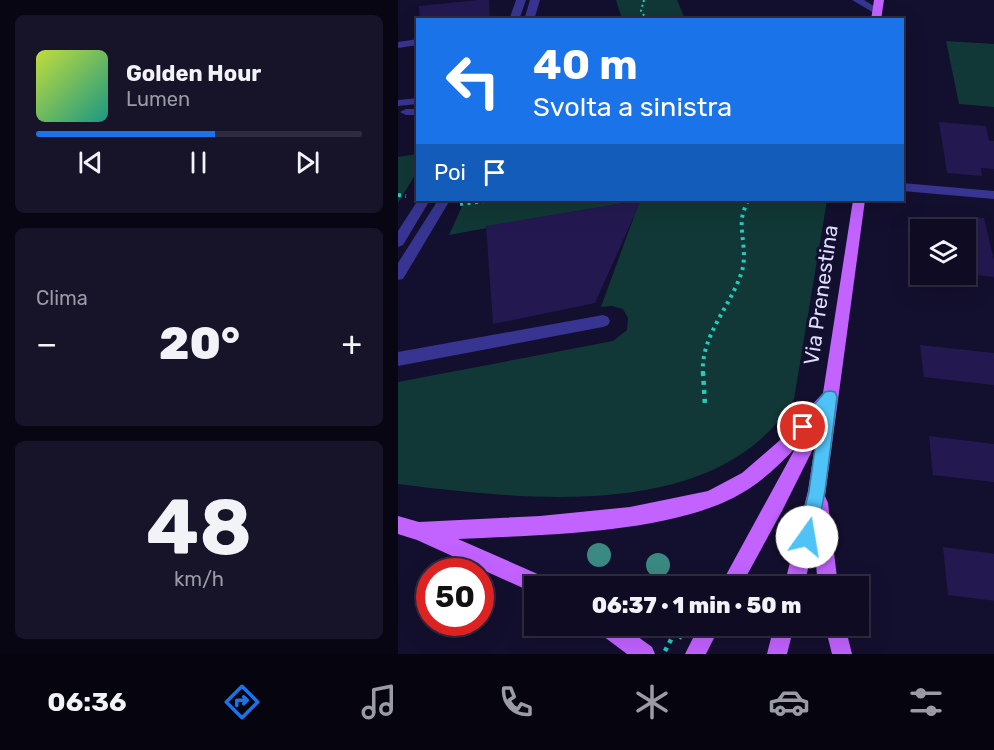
<!DOCTYPE html>
<html lang="it">
<head>
<meta charset="utf-8">
<style>
  body { margin:0; font-family:Rubik,sans-serif; background:#17142a; color:#f1f3f6; height:100vh; display:flex; flex-direction:column; font-size:22px; white-space:nowrap }
  * { box-sizing:border-box; margin:0 }
  p { font-size:20px; color:#9b9ba5 }
  .icon { flex:none; width:33px; height:33px; fill:none; stroke:currentColor; stroke-width:2; stroke-linecap:round; stroke-linejoin:round }
  .map { position:relative; flex:1; overflow:hidden }
  .side { display:flex; flex-direction:column; gap:15px; padding:15px; background:#080613; width:398px }
  .side>* { flex:none }
  .hud { position:absolute; left:18px; top:18px; width:488px; height:183px; border-radius:0px; box-shadow:0 6px 24px #0002,0 0 0 2px #2e2b40; background:#1a73e8; color:#fff; overflow:hidden }
  .buttons { position:absolute; left:512px; top:219px; display:grid; gap:12px }
  .buttons a { display:grid; place-items:center; width:66px; height:66px; border-radius:0px; background:#0e0b22; box-shadow:0 6px 24px #0002,0 0 0 2px #2e2b40; font-size:30px }
  .speed { position:absolute; left:18px; top:558px; display:flex; gap:12px; font-size:30px; font-weight:700; text-align:center }
  .speed>* { display:grid; place-content:center; width:78px; height:78px; border-radius:50%; background:#0e0b22; box-shadow:0 6px 24px #0002,0 0 0 2px #2e2b40; line-height:1 }
  .speed .limit { border:9px solid #d22; background:#fff; color:#111 }
  .pin { position:absolute; display:grid; place-items:center; width:51px; height:51px; color:#fff; margin:-26px; border:3px solid #fff; border-radius:50%; box-shadow:0 2px 6px #0007 }
  .me { position:absolute; width:66px; margin:-33px; rotate:13deg; stroke-linejoin:round; filter:drop-shadow(0 0 4px #0008) }
  .turn { display:flex; align-items:center; gap:21px; height:126px; padding:0 18px; font-size:27px }
  .turn .icon { width:78px; height:78px; stroke-width:2.5 }
  .turn b { display:block; font-size:42px; line-height:51px }
  .then { display:flex; align-items:center; height:57px; padding:0 18px; background:#0003; gap:12px; font-size:22px }
  .big { font-size:45px; font-weight:800; line-height:1.1 }
  .side .widget { flex:1; display:flex; flex-direction:column; justify-content:center; gap:9px; min-width:0; padding:0 21px; border-radius:9px; background:#17142a }
  .side .dial { align-items:center; gap:0 }
  .dial b { font-size:78px; line-height:1 }
  .song { display:flex; align-items:center; gap:18px }
  .cover { width:72px; height:72px; border-radius:9px; background:linear-gradient(135deg,hsl(70 70% 55%),hsl(170 70% 35%)) }
  .played { height:6px; border-radius:3px; background:linear-gradient(90deg,#1a73e8 55%,#2e2b40 55%) }
  .keys { display:flex; justify-content:space-around; direction:ltr }
  .heat { display:flex; justify-content:space-between; align-items:center; font-size:33px; direction:ltr }
  .trip { position:absolute; left:126px; top:576px; width:345px; height:60px; border-radius:0px; background:#0e0b22; box-shadow:0 6px 24px #0002,0 0 0 2px #2e2b40; font-weight:800; line-height:60px; text-align:center }
  .menu { display:flex; height:96px; justify-content:space-around; align-items:center; background:#06040e; color:#9b9ba5 }
  .menu .icon { width:42px; height:42px }
  .menu .active { color:#1a73e8 }
  .menu b { font-size:27px; color:#f1f3f6 }
  main { display:flex; flex:1; min-height:0 }
  .map>svg:first-child { display:block }
  .green { fill:#113836 }
  .building { fill:#231950 }
  .lines { fill:none; stroke-linecap:round; stroke-linejoin:round }
  .path-far2 { stroke:#24cbbe; stroke-width:2; stroke-dasharray:2 3; stroke-linecap:butt }
  .path-far1 { stroke:#24cbbe; stroke-width:4; stroke-dasharray:3 4.5; stroke-linecap:butt }
  .path { stroke:#24cbbe; stroke-width:4.5; stroke-dasharray:4 5; stroke-linecap:butt }
  .minor { fill:#373591; fill-rule:evenodd }
  .major { fill:#c262ff; fill-rule:evenodd }
  .tree { fill:#3a8982 }
  .route { fill:#4fc3f7; stroke:#337fa1; stroke-width:1.5 }
  .labels { text-anchor:middle; stroke-width:6; stroke-linejoin:round; paint-order:stroke }
  .street-label { font-size:21px; fill:#dfdbff; stroke:#130f2e }
</style>
</head>
<body>
<main>
<section class="side">
<div class="widget">
<div class="song"><i class="cover"></i><div><b>Golden Hour</b><p>Lumen</p></div></div>
<div class="played"></div>
<div class="keys"><svg class="icon" aria-label="previous" viewBox="0 0 24 24"><path d="M18 5L8 12l10 7zM5 5v14"/></svg><svg class="icon" aria-label="pause" viewBox="0 0 24 24"><path d="M8 5v14M16 5v14"/></svg><svg class="icon" aria-label="next" viewBox="0 0 24 24"><path d="M6 5l10 7-10 7zM19 5v14"/></svg></div>
</div>
<div class="widget"><p>Clima</p>
<div class="heat"><a>−</a><b class="big">20°</b><a>+</a></div>
</div>
<div class="widget dial"><b>48</b><p>km/h</p></div>
</section>
<div class="map">
<svg width="597" height="654" viewBox="0 0 597 654">
  <rect width="100%" height="100%" fill="#130f2e"/>
  <path class="green" d="M 218,0 L 279,0 L 287,19 L 224,19 Z
    M 548,41 L 596,44 L 596,107 L 561,104 Z
    M 19,154 L 19,172 L 0,203 L 0,157 Z
    M 67,200 L 429,200 L 396,399 C 321,525 123,499 0,484 L 0,382 L 215,341 L 229,330 L 230,318 L 225,309 L 214,306 L 203,307 L 242,200 L 51,235 Z"/>
  <path class="building" d="M 80,0 L 91,0 L 92,20 L 22,20 L 21,6 Z
    M 541,122 L 588,126 L 591,141 L 597,141 L 597,169 L 583,168 L 584,176 L 549,173 Z
    M 243,200 L 197,303 L 95,324 L 88,226 Z
    M 567,217 L 586,218 L 597,264 L 597,277 L 567,274 Z
    M 522,345 L 597,353 L 597,385 L 526,377 Z
    M 531,436 L 597,444 L 597,482 L 535,475 Z
    M 545,547 L 597,554 L 597,601 L 550,595 Z"/>
  <g class="lines">
    <path class="path-far2" d="M 246,0 L 243,11 L 249,20"/>
    <path class="path-far1" d="M 0,195 L 8,196
      M 62,204 L 95,200
      M 305,374 C 302,337 332,307 343,274 C 350,255 342,235 344,218 C 345,212 348,205 350,200"/>
    <path class="path" d="M 305,372 L 307,406
      M 267,651 L 277,632 L 284,638"/>
    <path class="minor" d="M 118,0 L 128,0 L 121,20 L 111,20 Z
      M 132,0 L 142,0 L 136,20 L 126,20 Z
      M 454,0 L 466,0 L 484,11 L 476,13 Z
      M 20,39 L 20,45 L 0,48 L 0,42 Z
      M 20,98 L 20,104 L 0,106 L 0,100 Z
      M 20,109 L 20,115 L 8,115 L 2,112 L 8,109 Z
      M 504,183 L 597,191 L 597,199 L 504,191 Z
      M 20,200 L 32,200 L 5,245 L 0,247 L 0,231 Z
      M 40,200 L 52,200 L 5,279 L 0,280 L 0,263 Z
      M 205,315 L 210,317 L 212,321 L 210,325 L 205,327 L 0,366 L 0,352 Z"/>
    <path class="major" d="M 476,0 L 486,0 L 483,20 L 473,20 Z
      M 455,200 L 467,200 L 427,496 L 430,503 L 440,586 L 420,586 L 416,543 L 406,586 L 386,586 L 410,491 L 417,445 L 384,511 L 343,586 L 322,586 L 398,447 C 380,467 359,486 335,498 C 263,534 140,535 60,539 L 151,579 L 154,586 L 136,586 L 136,593 L 19,540 L 0,534 L 0,516 L 21,522 L 142,516 L 232,507 L 310,491 L 344,473 L 381,441 L 425,393 Z
      M 198,626 L 225,626 L 254,647 L 257,654 L 229,654 L 201,633 Z
      M 301,626 L 322,626 L 308,654 L 287,654 Z
      M 376,626 L 396,626 L 389,654 L 369,654 Z
      M 427,626 L 447,626 L 454,654 L 434,654 Z"/>
  </g>
  <g class="tree">
    <circle cx="201" cy="555" r="12"/>
    <circle cx="260" cy="565" r="12"/>
  </g>
  <path class="route" d="M 432,391 L 437,392 L 439,397 L 427,491 L 418,537 L 415,543 L 409,545 L 403,543 L 400,537 L 411,491 L 421,420 L 411,432 L 405,434 L 400,432 L 397,427 L 427,392 Z"/>
  <g class="labels">
    <g class="street-label">
      <text transform="translate(423 295) rotate(-82)" y="7">Via Prenestina</text>
    </g>
  </g>
</svg>
<div class="buttons">
<a><svg class="icon" aria-label="layers" viewBox="0 0 24 24"><path d="M12 4l9 5-9 5-9-5zM3 14l9 5 9-5"/></svg></a>
</div>
<div class="speed"><div class="limit">50</div></div>
<div class="pin" style="left:405px;top:427px;background:#d93025"><svg class="icon" aria-label="arrive" viewBox="0 0 24 24"><path d="M6 21V4h12l-3 4 3 4H6"/></svg></div>
<svg class="me" style="left:409px;top:537px" viewBox="-20 -20 40 40"><circle r="19" fill="#fff"/><path d="M0-13L10 11 0 6-10 11z" fill="#4fc3f7"/></svg>
<div class="trip">06:37 · 1 min · 50 m</div>
<div class="hud">
<div class="turn"><svg class="icon" aria-label="left" viewBox="0 0 24 24"><path d="M17 20v-9H6M10 6l-5 5 5 5"/></svg><div><b>40 m</b>Svolta a sinistra</div></div>
<div class="then">Poi<svg class="icon" aria-label="arrive" viewBox="0 0 24 24"><path d="M6 21V4h12l-3 4 3 4H6"/></svg></div>
</div>
</div>
</main>
<nav class="menu">
<b>06:36</b>
<svg class="icon active" aria-label="directions" viewBox="0 0 24 24"><path d="M12 3l9 9-9 9-9-9zM9 14v-3h6M13 9l2 2-2 2"/></svg>
<svg class="icon" aria-label="music" viewBox="0 0 24 24"><path d="M9 18V5l10-2v13"/><circle cx="6" cy="18" r="3"/><circle cx="16" cy="16" r="3"/></svg>
<svg class="icon" aria-label="phone" viewBox="0 0 24 24"><path d="M5 4h4l2 5-3 2q2 4 5 5l2-3 5 2v4C11 20 4 13 5 4z"/></svg>
<svg class="icon" aria-label="climate" viewBox="0 0 24 24"><path d="M12 3v18M4 7l16 10M4 17L20 7"/></svg>
<svg class="icon" aria-label="car" viewBox="0 0 24 24"><path d="M5 17H2v-5l4-1 3-4h7l3 4 3 1v5h-3M9 17h6M6 11h13"/><circle cx="7" cy="17" r="2"/><circle cx="17" cy="17" r="2"/></svg>
<svg class="icon" aria-label="filters" viewBox="0 0 24 24"><path d="M4 7h16M4 17h16"/><circle cx="9" cy="7" r="2"/><circle cx="15" cy="17" r="2"/></svg>
</nav>
</body>
</html>
